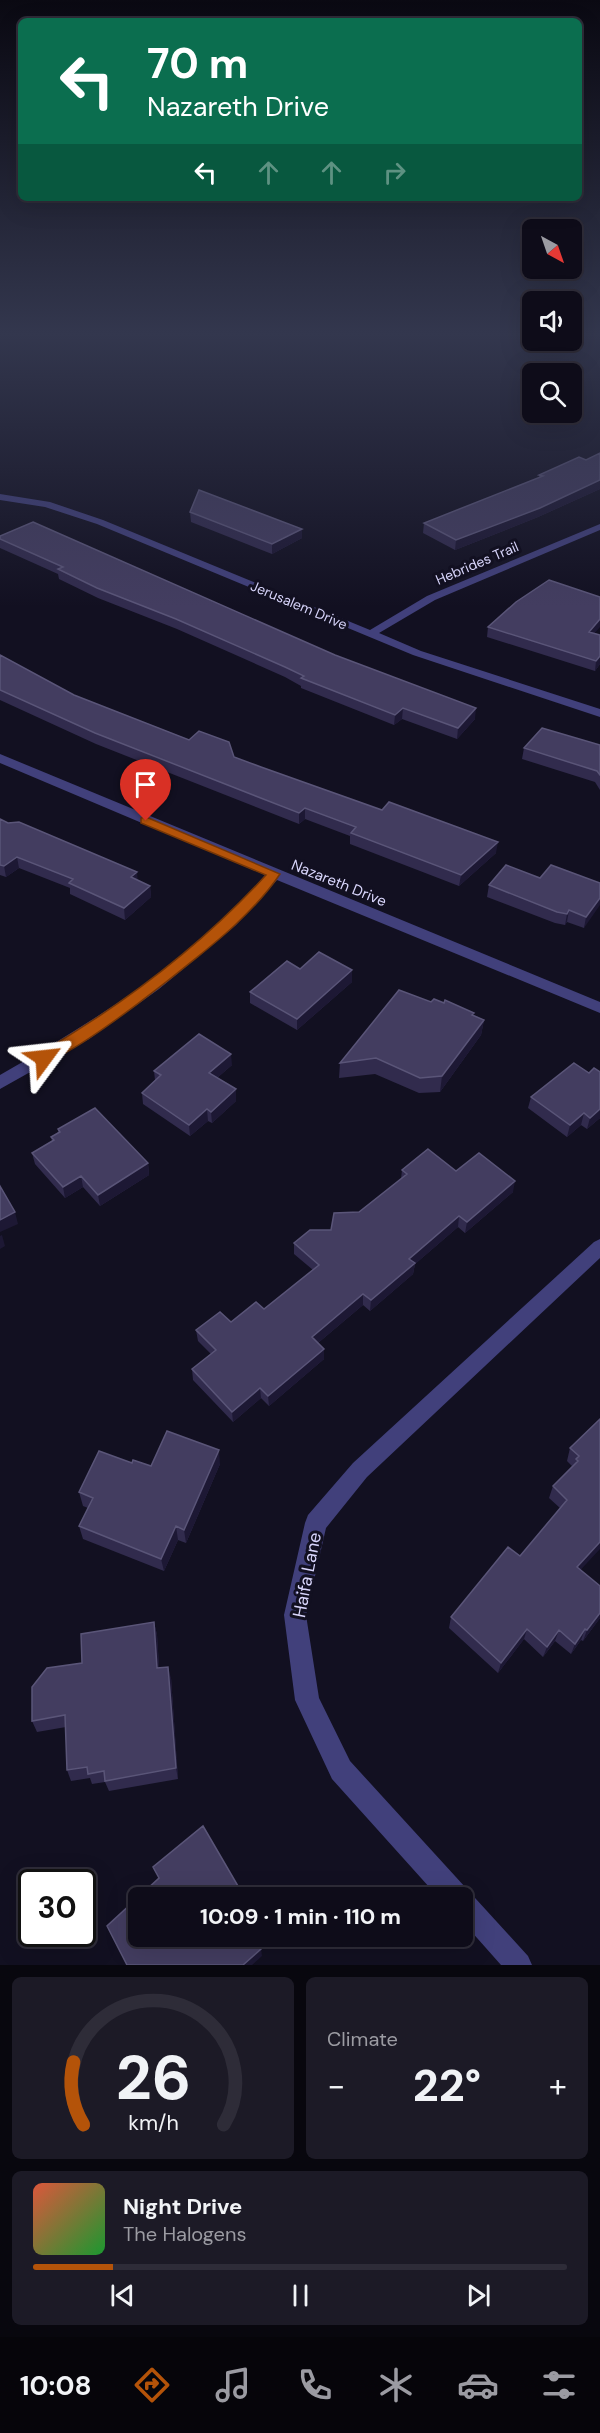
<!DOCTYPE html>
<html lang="en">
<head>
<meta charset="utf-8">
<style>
  body { margin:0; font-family:"DM Sans",sans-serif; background:#1c1a26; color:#f1f3f6; height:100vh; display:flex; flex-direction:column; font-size:22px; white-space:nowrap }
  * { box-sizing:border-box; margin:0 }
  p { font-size:20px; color:#9b9ba2 }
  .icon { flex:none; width:33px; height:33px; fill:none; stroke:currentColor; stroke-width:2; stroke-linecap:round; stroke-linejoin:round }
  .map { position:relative; height:1965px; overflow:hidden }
  .panel { display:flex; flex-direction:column; gap:12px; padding:12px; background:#08070e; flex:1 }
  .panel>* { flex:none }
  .banner { position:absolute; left:18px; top:18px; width:564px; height:183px; border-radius:9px; box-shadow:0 6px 24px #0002,0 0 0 2px #2e2c38; background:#0b6e4f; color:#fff; overflow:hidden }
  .needle { width:39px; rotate:140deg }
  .controls { position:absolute; left:522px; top:219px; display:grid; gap:12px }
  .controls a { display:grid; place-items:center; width:60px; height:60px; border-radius:9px; background:#0e0c19; box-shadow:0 6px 24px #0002,0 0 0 2px #2e2c38; font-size:30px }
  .speed { position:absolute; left:18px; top:1869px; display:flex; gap:12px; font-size:30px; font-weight:700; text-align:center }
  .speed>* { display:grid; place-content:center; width:78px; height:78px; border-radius:50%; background:#0e0c19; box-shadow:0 6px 24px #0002,0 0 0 2px #2e2c38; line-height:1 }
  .speed .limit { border:3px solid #111; border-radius:9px; background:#fff; color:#111 }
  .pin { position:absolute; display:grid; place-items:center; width:51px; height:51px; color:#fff; margin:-62px -26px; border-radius:50% 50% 50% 0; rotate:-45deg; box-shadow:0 0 6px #0007 }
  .pin .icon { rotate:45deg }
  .me { position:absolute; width:66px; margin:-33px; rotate:60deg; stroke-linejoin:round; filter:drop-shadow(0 0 4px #0008) }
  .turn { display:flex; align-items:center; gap:21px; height:126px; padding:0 30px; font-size:27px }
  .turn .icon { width:78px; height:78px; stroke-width:2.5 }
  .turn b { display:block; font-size:42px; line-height:51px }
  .lanes { display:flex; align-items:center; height:57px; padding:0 30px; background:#0003; justify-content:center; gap:30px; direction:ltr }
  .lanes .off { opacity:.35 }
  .big { font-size:45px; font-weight:700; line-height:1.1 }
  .panel .widget { flex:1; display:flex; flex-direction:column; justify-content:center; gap:9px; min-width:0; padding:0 21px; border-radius:9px; background:#1c1a26 }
  .panel .dial { align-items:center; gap:0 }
  .dial svg { height:156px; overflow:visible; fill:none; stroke:#2e2c38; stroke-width:7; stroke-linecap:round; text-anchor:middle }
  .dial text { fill:#f1f3f6; stroke:none }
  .song { display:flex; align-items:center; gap:18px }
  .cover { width:72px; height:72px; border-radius:9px; background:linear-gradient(135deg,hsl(10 70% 55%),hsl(130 70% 35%)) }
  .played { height:6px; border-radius:3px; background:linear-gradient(90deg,#b45309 15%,#2e2c38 15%) }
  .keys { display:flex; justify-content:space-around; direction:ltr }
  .heat { display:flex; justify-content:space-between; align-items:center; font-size:33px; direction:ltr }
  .panel .tiles { flex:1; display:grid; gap:12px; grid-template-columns:1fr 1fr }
  .widget:last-child { grid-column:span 2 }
  .trip { position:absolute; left:128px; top:1887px; width:345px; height:60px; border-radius:9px; background:#0e0c19; box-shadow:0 6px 24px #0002,0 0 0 2px #2e2c38; font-weight:700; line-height:60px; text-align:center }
  .menu { display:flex; height:96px; justify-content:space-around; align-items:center; background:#06050a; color:#9b9ba2 }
  .menu .icon { width:42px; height:42px }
  .menu .current { color:#b45309 }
  .menu b { font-size:27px; color:#f1f3f6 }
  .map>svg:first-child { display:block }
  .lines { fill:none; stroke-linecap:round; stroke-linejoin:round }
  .minor { fill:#41407b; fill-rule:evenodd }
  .wall { fill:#312b4d }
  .shaded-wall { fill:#1d1834 }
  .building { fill:#433d60; stroke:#5a5578; stroke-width:1.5 }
  .route { fill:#b45309; stroke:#753606; stroke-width:1.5 }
  .labels { text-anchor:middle; stroke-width:6; stroke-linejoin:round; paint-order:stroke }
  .far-street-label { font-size:14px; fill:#d8d5fb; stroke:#121021 }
  .street-label { font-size:15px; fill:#d8d5fb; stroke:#121021 }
  .near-street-label { font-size:18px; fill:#d8d5fb; stroke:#121021 }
</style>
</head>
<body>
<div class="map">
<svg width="600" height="1965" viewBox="0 0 600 1965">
  <rect width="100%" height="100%" fill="#121021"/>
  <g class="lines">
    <path class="minor" d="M 0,494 L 50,502 L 103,520 L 370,630 L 427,596 L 600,524 L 600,530 L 435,600 L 379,633 L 421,651 L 600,709 L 600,717 L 413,655 L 97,524 L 45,507 L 0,500 Z
      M 0,754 L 600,1002 L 600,1013 L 277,880 L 236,925 L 159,989 L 89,1039 L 0,1089 L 0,1075 C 79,1030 158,981 225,919 C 240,906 252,890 265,875 L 0,763 Z
      M 600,1239 L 600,1258 L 367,1477 L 326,1528 L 306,1615 L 319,1698 L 350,1761 L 528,1956 L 532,1965 L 501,1965 L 462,1921 L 462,1898 L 439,1898 L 332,1779 L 295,1700 L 284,1615 L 305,1523 L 308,1515 L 353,1463 L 594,1242 Z"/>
  </g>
  <path class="wall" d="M 600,453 L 600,489 L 538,517 L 455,550 L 423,533 L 424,523 L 539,478 L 539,475 L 586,460 Z
    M 190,512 L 302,538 L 272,554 L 191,522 Z
    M 0,536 L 475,719 L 457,739 L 402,719 L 394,725 L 301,688 L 301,686 L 285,677 L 177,629 L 98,598 L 59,579 L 58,574 L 0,548 Z
    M 488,627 L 595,633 L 600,635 L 600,664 L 595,671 L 487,637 Z
    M 0,655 L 74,695 L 234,757 L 496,853 L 459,886 L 350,844 L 350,836 L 305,819 L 299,824 L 96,744 L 0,700 Z
    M 600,745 L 600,790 L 595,782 L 522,759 L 524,748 Z
    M 0,819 L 150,886 L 151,897 L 125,920 L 70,894 L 70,888 L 19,868 L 6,877 L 0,875 Z
    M 540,878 L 600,883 L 584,928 L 567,922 L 565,925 L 555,923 L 487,897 L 489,885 Z
    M 300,969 L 352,970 L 352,982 L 297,1030 L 250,1003 L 250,992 Z
    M 431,1002 L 474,1015 L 484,1020 L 481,1035 L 440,1092 L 419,1093 L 375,1074 L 339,1078 L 340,1063 Z
    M 232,1065 L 217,1078 L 236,1089 L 236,1101 L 212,1123 L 208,1121 L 190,1136 L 143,1104 L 142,1093 L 155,1080 L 154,1071 Z
    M 600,1072 L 600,1118 L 587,1129 L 581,1125 L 567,1137 L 528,1108 L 531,1097 L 589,1073 Z
    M 58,1129 L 148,1163 L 149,1175 L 100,1206 L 83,1187 L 65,1198 L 35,1164 L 32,1153 L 52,1141 L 51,1137 L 58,1132 Z
    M 402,1170 L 456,1171 L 513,1192 L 465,1233 L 458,1227 L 415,1264 L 413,1274 L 370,1311 L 363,1305 L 318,1343 L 324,1359 L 269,1406 L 261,1398 L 233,1422 L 193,1380 L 192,1369 L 211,1354 L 198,1341 L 196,1330 L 231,1322 L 264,1309 L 313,1270 L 294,1254 L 294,1243 L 331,1230 L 359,1212 L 401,1179 Z
    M 600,1419 L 581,1570 L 600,1618 L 583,1641 L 581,1640 L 571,1654 L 555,1641 L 543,1657 L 524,1639 L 498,1673 L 449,1628 L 451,1617 L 520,1556 L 560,1508 L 549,1498 L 553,1486 L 572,1466 L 567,1461 L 570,1448 Z
    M 132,1463 L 151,1466 L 220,1464 L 186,1543 L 178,1540 L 164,1571 L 83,1539 L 79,1526 L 88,1508 L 83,1506 L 79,1492 Z
    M 154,1622 L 157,1635 L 159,1668 L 171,1678 L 178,1779 L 109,1791 L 105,1782 L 92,1784 L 90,1778 L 71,1781 L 67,1770 L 66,1727 L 37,1732 L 32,1721 L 82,1663 Z"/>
  <path class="shaded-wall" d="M 600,480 L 600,489 L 538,517 L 455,550 L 456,540 Z
    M 302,529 L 302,538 L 272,554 L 272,544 Z
    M 600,619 L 600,627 L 587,642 L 589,632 Z
    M 600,656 L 600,664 L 595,671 L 596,661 Z
    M 403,708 L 402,719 L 394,725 L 395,715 Z
    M 476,708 L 475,719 L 457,739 L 458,728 Z
    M 305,808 L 305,819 L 299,824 L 299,813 Z
    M 498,842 L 496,853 L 459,886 L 461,875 Z
    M 17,857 L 19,868 L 6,877 L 4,866 Z
    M 137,872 L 138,883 L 131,877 Z
    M 150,886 L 151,897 L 125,920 L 124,908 Z
    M 600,898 L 600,905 L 584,928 L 586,917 Z
    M 569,910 L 567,922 L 565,925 L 567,914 Z
    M 352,970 L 352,982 L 297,1030 L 297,1019 Z
    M 484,1020 L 481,1035 L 440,1092 L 442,1076 Z
    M 231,1054 L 232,1065 L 210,1084 L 209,1073 Z
    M 236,1089 L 236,1101 L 212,1123 L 211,1112 Z
    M 207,1109 L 208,1121 L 190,1136 L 189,1125 Z
    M 600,1109 L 600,1118 L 587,1129 L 590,1118 Z
    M 584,1113 L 581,1125 L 567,1137 L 570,1125 Z
    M 148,1163 L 149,1175 L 100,1206 L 98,1195 Z
    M 81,1176 L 83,1187 L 65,1198 L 63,1187 Z
    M 515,1181 L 513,1192 L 465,1233 L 467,1222 Z
    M 15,1212 L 18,1224 L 0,1232 L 0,1220 Z
    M 459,1216 L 458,1227 L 415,1264 L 413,1274 L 370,1311 L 371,1300 L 409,1259 Z
    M 2,1235 L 5,1246 L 0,1249 L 0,1236 Z
    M 363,1294 L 363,1305 L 312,1348 L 312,1337 Z
    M 324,1349 L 324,1359 L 269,1406 L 268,1396 Z
    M 260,1388 L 261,1398 L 233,1422 L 232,1412 Z
    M 219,1450 L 220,1464 L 186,1543 L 184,1530 Z
    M 176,1526 L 178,1540 L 164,1571 L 161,1559 Z
    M 600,1542 L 600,1549 L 573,1578 L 577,1567 Z
    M 600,1613 L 600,1618 L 583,1641 L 587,1630 Z
    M 154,1622 L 157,1635 L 160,1680 L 157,1668 Z
    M 527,1629 L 524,1639 L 498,1673 L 501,1663 Z
    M 585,1629 L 581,1640 L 571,1654 L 575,1644 Z
    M 559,1630 L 555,1641 L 543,1657 L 547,1647 Z
    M 168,1667 L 171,1678 L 178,1779 L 176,1768 Z
    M 261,1949 L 262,1956 L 252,1965 L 243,1965 Z"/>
  <path class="building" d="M 600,453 L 600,480 L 540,508 L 456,540 L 424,523 L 543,476 L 539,475 L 579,457 L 586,460 Z
    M 199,490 L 302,529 L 272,544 L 190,512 Z
    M 33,522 L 335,655 L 476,708 L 458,728 L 403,708 L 395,715 L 301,678 L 304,676 L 285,667 L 176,619 L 97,588 L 58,569 L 63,567 L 0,539 L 0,536 Z
    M 549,580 L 600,597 L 600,619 L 589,632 L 600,635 L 600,656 L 596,661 L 488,627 L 516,602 Z
    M 0,655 L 74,695 L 189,740 L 199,731 L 229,742 L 234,757 L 261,767 L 382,810 L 389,802 L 498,842 L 461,875 L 351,833 L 356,827 L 305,808 L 299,813 L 95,733 L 0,690 Z
    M 542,728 L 600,745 L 600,775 L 597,771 L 524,748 Z
    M 0,819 L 8,823 L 19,822 L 137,872 L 131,877 L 150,886 L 124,908 L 69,883 L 73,879 L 17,857 L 4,866 L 0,865 Z
    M 506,865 L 540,878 L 551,865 L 600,883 L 600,898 L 586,917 L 569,910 L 567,914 L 557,912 L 489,885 Z
    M 319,952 L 352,970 L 297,1019 L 250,992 L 287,961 L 300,969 Z
    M 399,990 L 431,1002 L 434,999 L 444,1003 L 445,1000 L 474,1013 L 472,1015 L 484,1020 L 442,1076 L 420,1078 L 376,1058 L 340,1063 Z
    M 199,1034 L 231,1054 L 209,1073 L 236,1089 L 211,1112 L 207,1109 L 189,1125 L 142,1093 L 161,1075 L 154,1071 Z
    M 574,1063 L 589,1073 L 594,1068 L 600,1072 L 600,1109 L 590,1118 L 584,1113 L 570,1125 L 531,1097 Z
    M 95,1108 L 148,1163 L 98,1195 L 81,1176 L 63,1187 L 32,1153 L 54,1140 L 51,1137 L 60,1132 L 58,1129 Z
    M 428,1149 L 456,1171 L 479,1153 L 515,1181 L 467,1222 L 459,1216 L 409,1259 L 415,1263 L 371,1300 L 363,1294 L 312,1337 L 324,1349 L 268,1396 L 260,1388 L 232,1412 L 192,1369 L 216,1350 L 196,1330 L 220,1312 L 231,1322 L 256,1302 L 264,1309 L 319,1265 L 294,1243 L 310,1230 L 331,1230 L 334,1213 L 359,1212 L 407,1174 L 402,1170 Z
    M 0,1186 L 15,1212 L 0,1220 Z
    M 600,1419 L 600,1542 L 577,1567 L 600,1586 L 600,1613 L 587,1630 L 585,1629 L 575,1644 L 559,1630 L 547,1647 L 527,1629 L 501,1663 L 451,1617 L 508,1547 L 520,1556 L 567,1500 L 553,1486 L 578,1461 L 576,1459 L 579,1456 L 570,1448 Z
    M 167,1431 L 219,1450 L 184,1530 L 176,1526 L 161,1559 L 79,1526 L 93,1498 L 79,1492 L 99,1451 L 132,1463 L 133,1460 L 151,1466 Z
    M 154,1622 L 157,1668 L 168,1667 L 176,1768 L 105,1781 L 104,1771 L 88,1774 L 87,1767 L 67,1770 L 65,1715 L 32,1721 L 32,1687 L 47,1668 L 82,1663 L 81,1634 Z
    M 203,1826 L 245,1898 L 138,1898 L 138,1936 L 254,1936 L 261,1949 L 243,1965 L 127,1965 L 107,1926 L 159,1878 L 153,1867 Z"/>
  <linearGradient id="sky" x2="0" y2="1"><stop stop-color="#0a0912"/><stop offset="0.55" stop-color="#33374e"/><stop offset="1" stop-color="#33374e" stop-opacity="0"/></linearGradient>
  <rect width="600" height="607" fill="url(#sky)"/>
  <path class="route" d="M 146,817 L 280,874 C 268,892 251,910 235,925 C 212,947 62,1069 38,1062 L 36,1058 L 38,1054 C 123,1005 200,947 266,875 L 141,823 L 141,818 Z"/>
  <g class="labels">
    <g class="far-street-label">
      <text transform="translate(477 563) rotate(-23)" y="5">Hebrides Trail</text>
      <text transform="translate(299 605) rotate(23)" y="5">Jerusalem Drive</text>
    </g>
    <g class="street-label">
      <text transform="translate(339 883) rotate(22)" y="5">Nazareth Drive</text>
    </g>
    <g class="near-street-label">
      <text transform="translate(307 1575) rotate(-79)" y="6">Haifa Lane</text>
    </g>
  </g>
</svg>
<div class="controls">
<a><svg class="needle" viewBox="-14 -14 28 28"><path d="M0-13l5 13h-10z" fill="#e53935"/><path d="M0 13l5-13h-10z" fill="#9b9ba2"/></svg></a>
<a><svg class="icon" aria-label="sound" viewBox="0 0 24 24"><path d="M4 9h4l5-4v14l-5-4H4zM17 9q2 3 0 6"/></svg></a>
<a><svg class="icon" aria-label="search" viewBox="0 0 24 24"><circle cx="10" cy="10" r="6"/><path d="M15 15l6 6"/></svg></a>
</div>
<div class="speed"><div class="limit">30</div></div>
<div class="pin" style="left:146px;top:821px;background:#d93025"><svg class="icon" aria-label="arrive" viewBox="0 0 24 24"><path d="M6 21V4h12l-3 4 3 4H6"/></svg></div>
<svg class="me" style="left:44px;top:1058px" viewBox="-20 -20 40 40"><path d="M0-17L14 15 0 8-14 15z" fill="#b45309" stroke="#fff" stroke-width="4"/></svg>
<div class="trip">10:09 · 1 min · 110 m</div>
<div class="banner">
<div class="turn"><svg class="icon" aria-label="left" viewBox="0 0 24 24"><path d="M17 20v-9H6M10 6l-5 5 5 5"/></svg><div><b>70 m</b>Nazareth Drive</div></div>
<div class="lanes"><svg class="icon" aria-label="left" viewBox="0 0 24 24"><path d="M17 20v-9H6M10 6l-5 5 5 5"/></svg><svg class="icon off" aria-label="ahead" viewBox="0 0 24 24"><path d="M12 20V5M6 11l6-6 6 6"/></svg><svg class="icon off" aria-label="ahead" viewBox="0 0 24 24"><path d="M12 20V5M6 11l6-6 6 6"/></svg><svg class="icon off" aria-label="right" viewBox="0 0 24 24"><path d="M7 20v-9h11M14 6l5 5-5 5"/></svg></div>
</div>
</div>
<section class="panel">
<div class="tiles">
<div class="widget dial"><svg viewBox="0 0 100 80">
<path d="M14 69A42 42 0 1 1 86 69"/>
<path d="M14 69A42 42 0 0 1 9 37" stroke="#b45309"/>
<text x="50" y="56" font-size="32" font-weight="700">26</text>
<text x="50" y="72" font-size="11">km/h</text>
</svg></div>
<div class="widget"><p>Climate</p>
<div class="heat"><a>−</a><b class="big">22°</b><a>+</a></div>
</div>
<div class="widget">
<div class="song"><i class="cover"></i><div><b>Night Drive</b><p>The Halogens</p></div></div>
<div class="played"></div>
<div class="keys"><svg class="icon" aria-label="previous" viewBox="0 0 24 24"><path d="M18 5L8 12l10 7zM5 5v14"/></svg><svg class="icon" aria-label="pause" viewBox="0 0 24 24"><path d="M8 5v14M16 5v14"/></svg><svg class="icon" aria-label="next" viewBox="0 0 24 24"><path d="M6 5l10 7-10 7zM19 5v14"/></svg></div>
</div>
</div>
</section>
<nav class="menu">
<b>10:08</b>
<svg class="icon current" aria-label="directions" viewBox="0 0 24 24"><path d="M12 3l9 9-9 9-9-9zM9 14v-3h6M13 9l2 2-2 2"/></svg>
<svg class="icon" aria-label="music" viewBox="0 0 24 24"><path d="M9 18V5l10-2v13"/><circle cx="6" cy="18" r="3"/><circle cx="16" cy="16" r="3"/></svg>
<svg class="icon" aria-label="phone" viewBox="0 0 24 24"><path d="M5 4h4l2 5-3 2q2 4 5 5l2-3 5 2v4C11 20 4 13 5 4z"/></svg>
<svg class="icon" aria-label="climate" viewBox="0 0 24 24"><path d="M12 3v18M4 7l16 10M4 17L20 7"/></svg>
<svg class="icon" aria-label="car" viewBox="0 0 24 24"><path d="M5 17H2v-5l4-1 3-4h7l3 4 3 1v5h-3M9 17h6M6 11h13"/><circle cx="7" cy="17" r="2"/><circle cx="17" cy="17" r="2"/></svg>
<svg class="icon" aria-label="filters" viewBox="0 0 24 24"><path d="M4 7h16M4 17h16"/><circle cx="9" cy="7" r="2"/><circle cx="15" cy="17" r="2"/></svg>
</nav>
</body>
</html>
